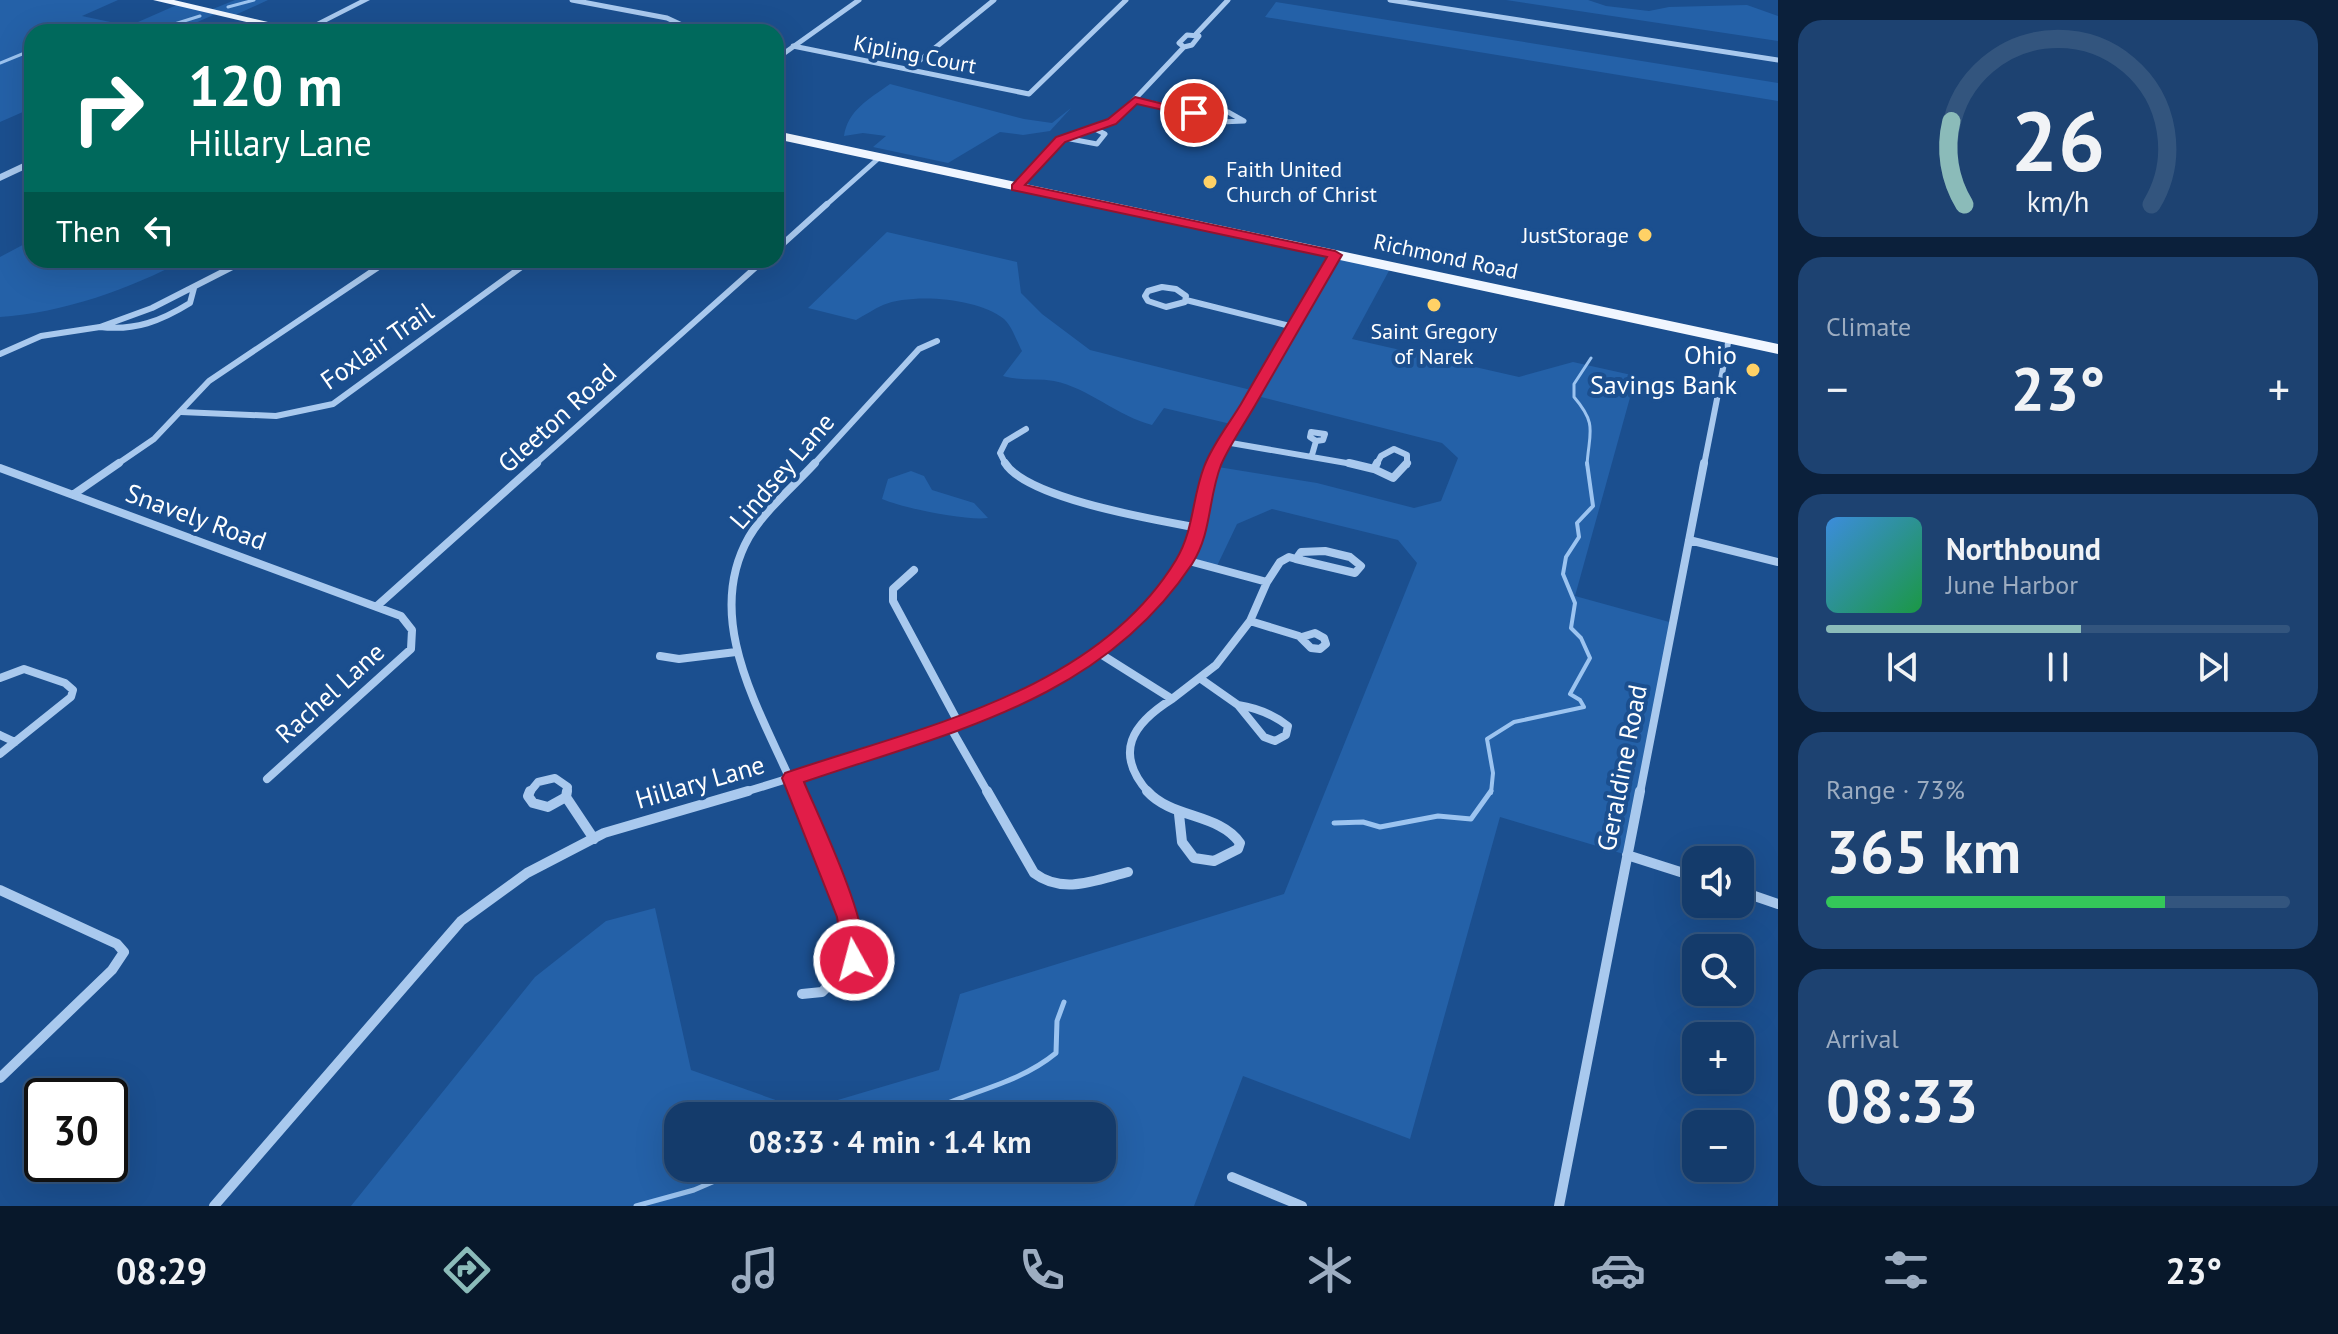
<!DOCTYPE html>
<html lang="en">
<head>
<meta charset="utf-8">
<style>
  body { margin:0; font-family:"PT Sans",sans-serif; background:#1d4271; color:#f1f3f6; height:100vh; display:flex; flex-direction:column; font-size:30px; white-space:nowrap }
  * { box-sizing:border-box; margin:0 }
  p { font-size:26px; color:#9dadc1 }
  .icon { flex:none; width:44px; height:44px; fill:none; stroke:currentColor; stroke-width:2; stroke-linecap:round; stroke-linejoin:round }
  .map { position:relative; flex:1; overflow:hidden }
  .drawer { display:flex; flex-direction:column; gap:20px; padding:20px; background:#0b203b; width:560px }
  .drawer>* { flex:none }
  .top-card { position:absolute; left:24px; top:24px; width:760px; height:244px; border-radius:24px; box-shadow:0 8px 32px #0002,0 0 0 2px #33557e; background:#00695c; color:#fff; overflow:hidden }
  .controls { position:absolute; left:1682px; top:846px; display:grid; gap:16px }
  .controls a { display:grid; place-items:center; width:72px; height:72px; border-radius:16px; background:#143b6b; box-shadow:0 8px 32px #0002,0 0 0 2px #33557e; font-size:40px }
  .speed { position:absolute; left:24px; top:1078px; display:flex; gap:16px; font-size:40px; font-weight:700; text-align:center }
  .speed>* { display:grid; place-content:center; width:104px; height:104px; border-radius:50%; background:#143b6b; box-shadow:0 8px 32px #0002,0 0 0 2px #33557e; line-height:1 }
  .speed .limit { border:4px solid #111; border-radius:12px; background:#fff; color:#111 }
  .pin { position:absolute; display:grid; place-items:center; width:68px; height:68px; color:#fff; margin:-34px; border:4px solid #fff; border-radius:50%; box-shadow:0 2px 8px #0007 }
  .me { position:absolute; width:88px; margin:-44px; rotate:353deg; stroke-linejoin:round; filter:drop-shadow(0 0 6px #0008) }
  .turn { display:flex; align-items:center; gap:28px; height:168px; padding:0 32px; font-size:36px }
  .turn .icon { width:104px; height:104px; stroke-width:2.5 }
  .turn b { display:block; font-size:56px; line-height:68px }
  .then { display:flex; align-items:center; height:76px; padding:0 32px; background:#0003; gap:16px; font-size:30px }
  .big { font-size:60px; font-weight:700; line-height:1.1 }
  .drawer .card { flex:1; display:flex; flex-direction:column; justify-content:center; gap:12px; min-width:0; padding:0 28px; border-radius:24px; background:#1d4271 }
  .drawer .dial { align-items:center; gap:0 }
  .dial svg { height:208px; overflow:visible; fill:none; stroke:#33557e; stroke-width:7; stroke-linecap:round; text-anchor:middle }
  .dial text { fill:#f1f3f6; stroke:none }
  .song { display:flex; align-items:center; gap:24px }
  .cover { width:96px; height:96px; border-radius:12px; background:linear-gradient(135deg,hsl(210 70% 55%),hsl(140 70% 35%)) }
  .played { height:8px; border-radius:4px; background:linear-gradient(90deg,#8bbbb9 55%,#33557e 55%) }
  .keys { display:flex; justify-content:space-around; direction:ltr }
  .heat { display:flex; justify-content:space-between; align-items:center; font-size:44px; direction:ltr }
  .charge { height:12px; border-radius:6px; background:linear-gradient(90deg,#34c759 73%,#33557e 0) }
  .trip { position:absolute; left:664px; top:1102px; width:452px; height:80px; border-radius:24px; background:#143b6b; box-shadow:0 8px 32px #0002,0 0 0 2px #33557e; font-weight:700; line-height:80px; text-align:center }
  .menu { display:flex; height:128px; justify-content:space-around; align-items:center; background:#08182b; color:#9dadc1 }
  .menu .icon { width:56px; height:56px }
  .menu .on { color:#8bbbb9 }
  .menu b { font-size:36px; color:#f1f3f6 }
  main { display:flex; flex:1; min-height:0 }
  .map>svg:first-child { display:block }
  .green { fill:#2461a8; fill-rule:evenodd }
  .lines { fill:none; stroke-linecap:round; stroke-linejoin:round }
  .stream-far2 { stroke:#9cc4f0; stroke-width:3 }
  .stream-far1 { stroke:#9cc4f0; stroke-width:4 }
  .stream { stroke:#9cc4f0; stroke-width:5 }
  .minor-far3 { stroke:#a9c9ee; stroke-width:5 }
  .minor-far2 { stroke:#a9c9ee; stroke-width:6 }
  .minor-far1 { stroke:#a9c9ee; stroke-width:8 }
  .minor { stroke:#a9c9ee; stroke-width:10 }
  .tertiary { fill:#a9c9ee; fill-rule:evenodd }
  .primary { fill:#f0f6ff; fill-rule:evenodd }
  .route { fill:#e11d48; stroke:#92132f; stroke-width:2 }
  .poi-dot { fill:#ffd166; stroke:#1b4f8f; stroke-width:3 }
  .labels { text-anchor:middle; stroke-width:8; stroke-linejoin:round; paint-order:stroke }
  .far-street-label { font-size:22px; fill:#fff; stroke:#1b4f8f }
  .far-poi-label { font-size:22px; fill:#fff; stroke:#1b4f8f; text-anchor:start }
  .street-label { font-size:26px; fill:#fff; stroke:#1b4f8f }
  .poi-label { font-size:26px; fill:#fff; stroke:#1b4f8f; text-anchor:end }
</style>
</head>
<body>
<main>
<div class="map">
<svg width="1778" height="1206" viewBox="0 0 1778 1206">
  <rect width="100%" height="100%" fill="#1b4f8f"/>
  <path class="green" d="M 0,0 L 118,0 L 82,16 L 129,26 L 179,4 L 208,11 L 235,0 L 268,0 L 233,16 L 218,13 L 195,23 L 158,32 L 32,32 L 32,108 L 0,122 Z
    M 1506,0 L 1588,0 L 1606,6 L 1649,11 L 1669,7 L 1747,5 L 1778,16 L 1778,41 Z
    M 1276,2 L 1778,83 L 1778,101 L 1265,17 Z
    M 890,84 L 1024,119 L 1052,123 L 1071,108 L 1050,131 L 1023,135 L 1000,132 L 948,163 L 873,147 L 886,136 L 863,133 L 844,136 C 848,110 869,99 890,84 Z
    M 887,232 L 1017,262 L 1021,293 L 1042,314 L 1090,350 L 1255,391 L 1335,255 L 1391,267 L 1352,339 L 1519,377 L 1573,362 L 1636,376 L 1575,596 L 1673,623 L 1627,855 L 1500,817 L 1410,1139 L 1243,1076 L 1194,1206 L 351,1206 L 535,977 L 606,921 L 655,908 L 691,1070 L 804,1110 L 939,1070 L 960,994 L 1284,894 L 1417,563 L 1398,540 L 1272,509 L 1237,524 L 1216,568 L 1185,560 L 1212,466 L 1317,483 L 1414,508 L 1441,501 L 1458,458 L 1442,443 L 1253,395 L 1235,425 L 1164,408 L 1152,425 C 1117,416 1089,388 1054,381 C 1037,378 1020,381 1003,376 L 1022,351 C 1017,342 1012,326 1004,319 C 978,298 913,293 883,305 C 874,309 865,315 856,320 L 808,308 ZM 678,1116 L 1102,1116 L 1102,1168 L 678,1168 Z
    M 32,240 L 32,260 L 185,260 C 129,289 63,313 0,317 L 0,257 Z
    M 911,471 L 924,476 L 932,490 L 974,503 L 988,518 C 966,521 903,508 882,499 L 888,479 Z"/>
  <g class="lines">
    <path class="stream-far2" d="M 228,7 L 254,0
      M 149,32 L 200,16
      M 0,63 L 32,50
      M 1587,465 C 1589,432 1598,425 1574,397 L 1574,384 L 1591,358"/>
    <path class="stream-far1" d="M 1491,793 L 1493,773 L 1487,739 L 1514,722 L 1584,707 L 1580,700 L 1570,694 L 1590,658 L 1581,638 L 1571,628 L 1575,603 L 1563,574 L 1566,557 L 1579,537 L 1577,523 L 1593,506 L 1587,463"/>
    <path class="stream" d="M 1334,823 L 1363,822 L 1380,827 L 1438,816 L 1471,819 L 1491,791
      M 919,1116 C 964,1092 1016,1086 1056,1053 L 1057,1021 L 1064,1002
      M 636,1206 L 694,1190 L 745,1168"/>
    <path class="minor-far3" d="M 572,0 L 667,18 L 682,25 L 679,32
      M 1390,0 L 1778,60
      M 1196,34 L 1228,0
      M 1187,35 L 1199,36 L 1192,45 L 1184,47 L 1179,43 Z
      M 793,46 L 1029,94 L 1126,0
      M 776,59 L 859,0
      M 909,69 L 994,0
      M 1135,100 L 1195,112
      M 1207,110 L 1228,112 L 1244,121 L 1220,122 L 1195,115 L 1195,112 Z
      M 1065,138 L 1097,144 L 1105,134 L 1095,129
      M 1017,187 L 1061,139 L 1117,118 L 1184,47
      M 825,206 L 880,157"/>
    <path class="minor-far2" d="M 776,250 L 827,204
      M 1162,287 L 1176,289 L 1186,296 L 1185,302 L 1166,307 L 1148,301 L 1145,296 L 1148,291 Z
      M 194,288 L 190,303 C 161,321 135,331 100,327 L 152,308 L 246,260
      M 1186,300 L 1294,327
      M 0,354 L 41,336 L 100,327
      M 181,412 L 276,416 L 333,404 L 531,260
      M 1311,432 L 1325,434 L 1323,440 L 1316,441 L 1310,437 Z
      M 1225,442 L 1358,465
      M 1312,455 L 1316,441
      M 116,465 L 154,439 L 209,381 L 389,260
      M 534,465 L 764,260
      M 813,465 L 919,349 L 937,341
      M 1006,465 L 1000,453 L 1006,441 L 1026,429
      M 1212,465 L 1335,255
      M 1376,465 L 1381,456 L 1394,449 L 1407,455 L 1407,465
      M 1704,465 L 1729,338"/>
    <path class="minor-far1" d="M 1005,463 C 1027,499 1157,520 1199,528
      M 1349,463 L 1374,469
      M 0,468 L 401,616 L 412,630 L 411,649 L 267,779
      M 1374,469 L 1393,478 L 1407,463
      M 1374,469 L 1377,463
      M 74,494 L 119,463
      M 1689,540 L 1778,562
      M 1325,551 L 1350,557 L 1361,566 L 1355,573 L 1296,559 L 1301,552 Z
      M 1185,560 L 1267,582 L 1250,621 L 1299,636 L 1311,648 L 1320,649 L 1326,644 L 1324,638 L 1315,633 L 1302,637
      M 914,570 L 893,589 L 893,601 L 958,722
      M 1267,582 L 1280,562 L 1289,557 L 1296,559
      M 377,606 L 537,463
      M 1099,653 L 1172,699 C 1132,724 1113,753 1149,793
      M 660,656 L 679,659 L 736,652
      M 0,678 L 24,669 L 65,683 L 73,690 L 71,697 L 0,754
      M 1201,679 L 1238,705
      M 1172,699 L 1216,665 L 1250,621
      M 1238,705 C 1257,708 1273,714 1288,726 L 1286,735 L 1275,741 L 1264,737 Z
      M 949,725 L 988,793
      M 0,735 L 15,742
      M 529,793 L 538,782 L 555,778 L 568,787 L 567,793
      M 741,793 C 793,778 845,760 897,743 C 1008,705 1118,666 1184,562 C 1203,531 1201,496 1214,463
      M 796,793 C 763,715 701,621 749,537 C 765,510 794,486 815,463
      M 1640,793 L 1704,463"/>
    <path class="minor" d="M 530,791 L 528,796 L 533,803 L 548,807 L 566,797 L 567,791
      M 795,791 L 848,917 L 854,960 L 822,992 L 802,994
      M 987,791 L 1034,873 C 1063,895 1096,880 1128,872
      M 1147,791 C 1172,819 1219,813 1240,843 L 1238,849 L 1214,861 L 1194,858 L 1182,842 L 1179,814
      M 566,797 L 594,839
      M 1627,855 L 1696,877
      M 0,890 L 117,944 L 124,952 L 112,970 L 0,1078
      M 1740,891 L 1778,904
      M 1232,1177 L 1302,1206
      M 214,1206 L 461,921 L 527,873 L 604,833 L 748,791
      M 1559,1206 L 1640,791"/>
    <path class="tertiary" d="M 360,0 L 370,0 L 307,32 L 297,32 Z
      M 32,159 L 32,166 L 0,181 L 0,174 Z"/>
    <path class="primary" d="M 153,0 L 174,0 L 311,32 L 289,32 Z
      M 776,131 L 1778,344 L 1778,354 L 776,139 Z"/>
  </g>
  <path class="route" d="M 1135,97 L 1200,113 L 1194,117 L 1137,104 L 1116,124 L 1065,142 L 1025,185 L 1335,251 L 1342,255 C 1314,304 1285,353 1257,402 C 1245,423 1230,444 1221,465 C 1208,498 1212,533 1192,564 C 1101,701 950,732 804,782 C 818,816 877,936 862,967 L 854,970 L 845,967 L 837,917 L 782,778 L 785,773 C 921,727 1096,692 1176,560 C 1194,530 1192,498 1204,467 C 1212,445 1229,424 1241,404 C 1269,355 1298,306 1327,257 L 1012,190 L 1012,185 L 1056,137 L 1108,119 Z"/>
  <g class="poi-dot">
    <circle cx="1210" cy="182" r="8"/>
    <circle cx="1645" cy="235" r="8"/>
    <circle cx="1434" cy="305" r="8"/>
    <circle cx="1753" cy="370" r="8"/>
  </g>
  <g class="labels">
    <g class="far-street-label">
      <text transform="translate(915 54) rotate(11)" y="8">Kipling Court</text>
      <text transform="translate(1446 256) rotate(12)" y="8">Richmond Road</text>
    </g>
    <g class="far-poi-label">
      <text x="1226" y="177">Faith United<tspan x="1226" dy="25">Church of Christ</tspan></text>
      <text x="1629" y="243" text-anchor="end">JustStorage</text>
      <text x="1434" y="339" text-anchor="middle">Saint Gregory<tspan x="1434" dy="25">of Narek</tspan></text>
    </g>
    <g class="street-label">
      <text transform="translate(377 346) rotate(-35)" y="9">Foxlair Trail</text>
      <text transform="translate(557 418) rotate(-42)" y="9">Gleeton Road</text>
      <text transform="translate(782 471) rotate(-49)" y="9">Lindsey Lane</text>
      <text transform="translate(196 517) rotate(20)" y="9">Snavely Road</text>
      <text transform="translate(330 693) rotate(-42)" y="9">Rachel Lane</text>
      <text transform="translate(1622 768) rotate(-79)" y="9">Geraldine Road</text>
      <text transform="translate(700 782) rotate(-16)" y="9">Hillary Lane</text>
    </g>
    <g class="poi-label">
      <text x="1737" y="364">Ohio<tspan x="1737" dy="30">Savings Bank</tspan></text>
    </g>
  </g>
</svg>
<div class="controls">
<a><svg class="icon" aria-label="sound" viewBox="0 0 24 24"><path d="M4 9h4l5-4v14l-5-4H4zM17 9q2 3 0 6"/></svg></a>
<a><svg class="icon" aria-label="search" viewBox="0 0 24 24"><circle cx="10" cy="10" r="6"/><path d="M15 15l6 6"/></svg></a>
<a>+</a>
<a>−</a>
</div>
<div class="speed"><div class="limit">30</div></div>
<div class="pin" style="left:1194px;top:113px;background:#d93025"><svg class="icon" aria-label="arrive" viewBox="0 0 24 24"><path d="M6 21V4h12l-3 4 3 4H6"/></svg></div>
<svg class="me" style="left:854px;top:960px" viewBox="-20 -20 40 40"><circle r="17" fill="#e11d48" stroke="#fff" stroke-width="3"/><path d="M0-11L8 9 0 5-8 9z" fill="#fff"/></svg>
<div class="trip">08:33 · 4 min · 1.4 km</div>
<div class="top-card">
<div class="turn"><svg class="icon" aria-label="right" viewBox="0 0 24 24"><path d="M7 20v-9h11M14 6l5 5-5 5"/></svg><div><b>120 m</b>Hillary Lane</div></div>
<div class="then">Then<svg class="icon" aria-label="left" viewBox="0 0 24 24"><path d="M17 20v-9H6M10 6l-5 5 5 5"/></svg></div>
</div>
</div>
<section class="drawer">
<div class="card dial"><svg viewBox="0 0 100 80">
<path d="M14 69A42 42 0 1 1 86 69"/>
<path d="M14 69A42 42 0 0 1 9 37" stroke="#8bbbb9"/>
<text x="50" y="56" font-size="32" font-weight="700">26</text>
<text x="50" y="72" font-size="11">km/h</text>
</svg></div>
<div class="card"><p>Climate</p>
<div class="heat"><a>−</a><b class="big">23°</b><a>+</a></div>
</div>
<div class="card">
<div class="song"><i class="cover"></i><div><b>Northbound</b><p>June Harbor</p></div></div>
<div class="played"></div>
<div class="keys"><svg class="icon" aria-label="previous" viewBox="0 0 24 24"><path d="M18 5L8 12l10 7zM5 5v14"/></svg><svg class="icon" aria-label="pause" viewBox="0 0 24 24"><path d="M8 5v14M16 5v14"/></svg><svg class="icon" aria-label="next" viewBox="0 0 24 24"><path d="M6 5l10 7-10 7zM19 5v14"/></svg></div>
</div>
<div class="card"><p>Range · 73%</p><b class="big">365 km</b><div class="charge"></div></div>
<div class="card"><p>Arrival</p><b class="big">08:33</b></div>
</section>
</main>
<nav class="menu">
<b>08:29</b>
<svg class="icon on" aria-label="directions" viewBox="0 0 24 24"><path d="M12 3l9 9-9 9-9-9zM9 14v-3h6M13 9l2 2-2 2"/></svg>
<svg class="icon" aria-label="music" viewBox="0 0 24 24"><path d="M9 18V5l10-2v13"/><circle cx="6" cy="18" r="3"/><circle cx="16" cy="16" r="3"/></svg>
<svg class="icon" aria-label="phone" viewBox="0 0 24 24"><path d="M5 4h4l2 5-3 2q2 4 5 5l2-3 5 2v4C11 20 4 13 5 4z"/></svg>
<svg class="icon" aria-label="climate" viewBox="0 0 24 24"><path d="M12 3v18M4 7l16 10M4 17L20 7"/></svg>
<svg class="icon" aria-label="car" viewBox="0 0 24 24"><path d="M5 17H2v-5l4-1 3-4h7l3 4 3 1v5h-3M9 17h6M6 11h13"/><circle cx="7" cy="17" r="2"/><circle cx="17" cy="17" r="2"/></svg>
<svg class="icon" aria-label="filters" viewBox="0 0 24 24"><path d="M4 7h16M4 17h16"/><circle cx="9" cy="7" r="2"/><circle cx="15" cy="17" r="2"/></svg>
<b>23°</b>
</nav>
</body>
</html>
